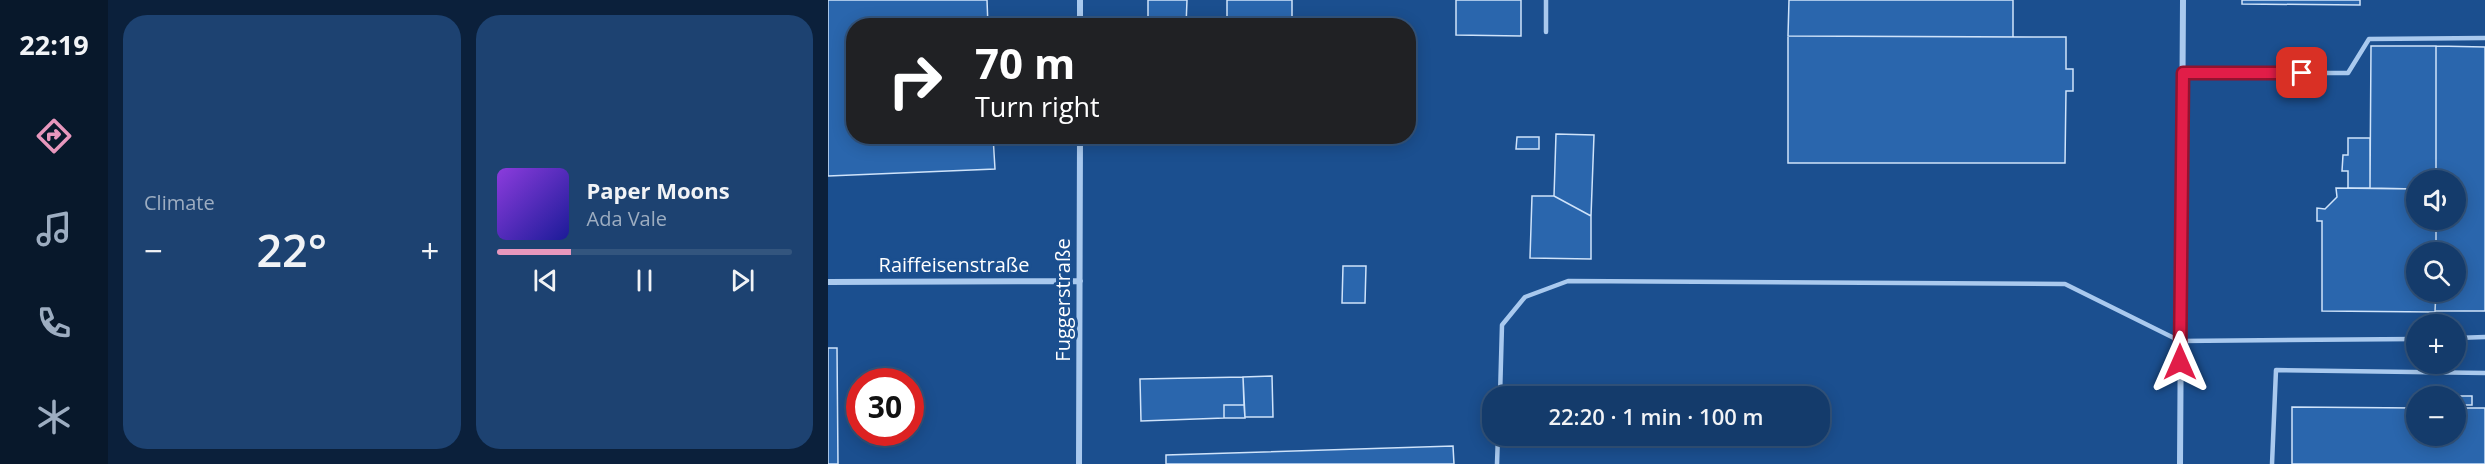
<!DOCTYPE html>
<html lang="en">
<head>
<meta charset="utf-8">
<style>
  body { margin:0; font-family:"Open Sans",sans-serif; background:#1d4271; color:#f1f3f6; height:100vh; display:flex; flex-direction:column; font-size:22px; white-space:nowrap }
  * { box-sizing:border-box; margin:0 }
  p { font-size:20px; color:#9dadc1 }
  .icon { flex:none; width:33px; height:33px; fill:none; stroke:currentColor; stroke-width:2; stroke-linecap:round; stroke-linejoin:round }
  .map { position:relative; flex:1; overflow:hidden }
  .details { display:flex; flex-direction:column; gap:15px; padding:15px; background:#0b203b; width:720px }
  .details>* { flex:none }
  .guide { position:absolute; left:18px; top:18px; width:570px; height:126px; border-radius:24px; box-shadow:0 3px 15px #0003,0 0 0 2px #33557e; background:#202124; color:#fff; overflow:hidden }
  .tools { position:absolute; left:1578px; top:170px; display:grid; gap:12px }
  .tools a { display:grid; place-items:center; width:60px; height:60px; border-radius:50%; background:#143b6b; box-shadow:0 3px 15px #0003,0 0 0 2px #33557e; font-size:30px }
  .speed { position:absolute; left:18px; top:368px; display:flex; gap:12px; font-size:30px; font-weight:700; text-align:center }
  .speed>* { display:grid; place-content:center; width:78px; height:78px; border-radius:50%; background:#143b6b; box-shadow:0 3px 15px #0003,0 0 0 2px #33557e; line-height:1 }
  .speed .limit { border:9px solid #d22; background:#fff; color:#111 }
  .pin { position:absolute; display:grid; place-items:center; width:51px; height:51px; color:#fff; margin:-26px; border-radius:12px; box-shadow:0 3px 9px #0006 }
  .me { position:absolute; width:66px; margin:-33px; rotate:0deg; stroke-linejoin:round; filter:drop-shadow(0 0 4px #0008) }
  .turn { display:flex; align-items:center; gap:21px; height:126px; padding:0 30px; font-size:27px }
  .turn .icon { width:78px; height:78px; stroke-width:2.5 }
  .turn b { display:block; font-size:42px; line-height:51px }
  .big { font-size:45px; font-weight:600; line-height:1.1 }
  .details .tile { flex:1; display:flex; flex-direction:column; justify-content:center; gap:9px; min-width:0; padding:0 21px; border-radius:24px; background:#1d4271 }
  .song { display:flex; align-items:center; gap:18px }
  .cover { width:72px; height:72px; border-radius:9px; background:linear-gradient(135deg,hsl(270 70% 55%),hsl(240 70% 35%)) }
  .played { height:6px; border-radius:3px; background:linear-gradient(90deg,#e797bd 25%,#33557e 25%) }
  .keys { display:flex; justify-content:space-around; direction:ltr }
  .heat { display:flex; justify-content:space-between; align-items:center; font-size:33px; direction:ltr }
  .details .tiles { flex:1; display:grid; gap:15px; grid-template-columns:repeat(2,1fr) }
  .trip { position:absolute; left:654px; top:386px; width:348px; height:60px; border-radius:24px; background:#143b6b; box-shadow:0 3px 15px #0003,0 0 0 2px #33557e; font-weight:600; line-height:60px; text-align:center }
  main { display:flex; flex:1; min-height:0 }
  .tab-bar { display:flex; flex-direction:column; width:108px; justify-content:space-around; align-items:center; background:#08182b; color:#9dadc1 }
  .tab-bar .icon { width:42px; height:42px }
  .tab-bar .selected { color:#e797bd }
  .tab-bar b { font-size:27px; color:#f1f3f6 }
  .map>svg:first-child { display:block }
  .building { fill:#2a66ad; stroke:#cfe3fa; stroke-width:1.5 }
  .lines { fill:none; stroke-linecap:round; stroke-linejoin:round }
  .service { stroke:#a9c9ee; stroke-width:4.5 }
  .minor { stroke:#a9c9ee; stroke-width:6 }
  .route-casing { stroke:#92132f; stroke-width:15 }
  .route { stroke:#e11d48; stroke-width:10 }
  .labels { text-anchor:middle; stroke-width:6; stroke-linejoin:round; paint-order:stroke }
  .street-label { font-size:20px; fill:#fff; stroke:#1b4f8f }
</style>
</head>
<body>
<main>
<nav class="tab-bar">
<b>22:19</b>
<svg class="icon selected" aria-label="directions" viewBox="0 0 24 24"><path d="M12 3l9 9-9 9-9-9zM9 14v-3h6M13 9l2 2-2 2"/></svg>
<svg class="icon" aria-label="music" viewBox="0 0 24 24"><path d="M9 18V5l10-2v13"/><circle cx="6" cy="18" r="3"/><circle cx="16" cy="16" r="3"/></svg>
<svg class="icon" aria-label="phone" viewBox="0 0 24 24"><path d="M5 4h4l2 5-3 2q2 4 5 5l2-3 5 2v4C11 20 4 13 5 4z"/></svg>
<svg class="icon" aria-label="climate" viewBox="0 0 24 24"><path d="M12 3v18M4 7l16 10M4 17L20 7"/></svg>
</nav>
<section class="details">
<div class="tiles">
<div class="tile"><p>Climate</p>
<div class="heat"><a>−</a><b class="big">22°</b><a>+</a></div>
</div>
<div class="tile">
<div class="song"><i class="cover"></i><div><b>Paper Moons</b><p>Ada Vale</p></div></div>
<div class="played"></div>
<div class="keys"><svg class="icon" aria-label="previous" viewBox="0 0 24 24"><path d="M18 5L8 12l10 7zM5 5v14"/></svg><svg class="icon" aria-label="pause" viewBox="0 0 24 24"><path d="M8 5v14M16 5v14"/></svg><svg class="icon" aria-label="next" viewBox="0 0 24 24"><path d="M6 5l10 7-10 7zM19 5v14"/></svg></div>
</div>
</div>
</section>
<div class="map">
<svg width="1657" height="464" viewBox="0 0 1657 464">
  <rect width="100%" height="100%" fill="#1b4f8f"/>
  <path class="building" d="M 0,0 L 159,0 L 160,26 L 26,26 L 26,136 L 165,136 L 167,169 L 0,176 Z
    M 320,0 L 359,0 L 358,26 L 320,26 Z
    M 399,0 L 464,0 L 464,26 L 399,26 Z
    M 628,0 L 693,0 L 693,36 L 628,35 Z
    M 961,0 L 1185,0 L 1185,37 L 960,36 Z
    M 1414,0 L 1532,0 L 1532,5 L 1414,4 Z
    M 960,36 L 1238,37 L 1238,69 L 1245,69 L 1245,91 L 1238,91 L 1237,163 L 960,163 Z
    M 1543,46 L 1608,46 L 1608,180 L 1588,180 L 1588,189 L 1542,188 Z
    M 1608,46 L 1657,47 L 1657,311 L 1607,311 L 1608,291 L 1628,291 L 1628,252 L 1608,252 L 1608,219 L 1628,219 L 1628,180 L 1608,180 Z
    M 728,134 L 766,135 L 763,216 L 726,196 Z
    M 689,137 L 711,137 L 711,149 L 688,149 Z
    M 1520,138 L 1542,138 L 1542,188 L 1520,188 L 1520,171 L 1514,171 L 1515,155 L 1520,155 Z
    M 1508,188 L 1588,189 L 1588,219 L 1608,219 L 1608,252 L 1588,252 L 1588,291 L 1608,291 L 1607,312 L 1494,311 L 1494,221 L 1489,221 L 1489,208 L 1497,209 L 1509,197 Z
    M 704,196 L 726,196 L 763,216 L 763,259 L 702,258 Z
    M 515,266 L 538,266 L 537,303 L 514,303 Z
    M 0,348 L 9,348 L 10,464 L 0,464 Z
    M 444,376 L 445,417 L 417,417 L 415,377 Z
    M 415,377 L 416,405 L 396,405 L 396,418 L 313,421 L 312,379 Z
    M 1613,396 L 1644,396 L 1644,405 L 1628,405 L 1628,396 Z
    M 396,405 L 416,405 L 417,418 L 396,418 Z
    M 1464,407 L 1588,408 L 1588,435 L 1628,435 L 1628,408 L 1657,408 L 1657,464 L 1464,464 Z
    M 625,446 L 626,464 L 338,464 L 338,455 Z"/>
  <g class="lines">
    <path class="service" d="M 718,32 L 718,0
      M 1355,73 L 1520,73 L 1541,39 L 1657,38
      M 1628,338 L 1657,337
      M 672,396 L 674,325 L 697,297 L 740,281 L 1237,284 L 1352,341 L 1588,339
      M 669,464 L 670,435
      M 1444,464 L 1448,370 L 1657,373"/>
    <path class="minor" d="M 252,26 L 252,0
      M 0,282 L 252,281
      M 251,464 L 252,136
      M 1352,464 L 1355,0"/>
  </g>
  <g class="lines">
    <defs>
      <path id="route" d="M 1352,362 L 1355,73 L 1474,73"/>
    </defs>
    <use href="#route" class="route-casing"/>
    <use href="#route" class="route"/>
  </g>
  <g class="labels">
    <g class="street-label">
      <text x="126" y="272">Raiffeisenstraße</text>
      <text transform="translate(235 300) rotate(-90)" y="7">Fuggerstraße</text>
    </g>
  </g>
</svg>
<div class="tools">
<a><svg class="icon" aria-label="sound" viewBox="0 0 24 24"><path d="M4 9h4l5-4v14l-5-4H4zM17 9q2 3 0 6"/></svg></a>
<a><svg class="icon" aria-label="search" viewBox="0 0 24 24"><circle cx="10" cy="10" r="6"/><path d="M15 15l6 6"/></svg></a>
<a>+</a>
<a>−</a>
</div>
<div class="speed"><div class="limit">30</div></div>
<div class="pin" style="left:1474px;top:73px;background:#d93025"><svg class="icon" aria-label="arrive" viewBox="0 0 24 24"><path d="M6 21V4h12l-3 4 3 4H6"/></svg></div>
<svg class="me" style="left:1352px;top:362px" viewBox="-20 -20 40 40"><path d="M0-17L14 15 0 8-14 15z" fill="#e11d48" stroke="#fff" stroke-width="4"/></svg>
<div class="trip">22:20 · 1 min · 100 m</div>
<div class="guide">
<div class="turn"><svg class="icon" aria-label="right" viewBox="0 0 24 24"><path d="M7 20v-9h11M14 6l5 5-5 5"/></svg><div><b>70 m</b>Turn right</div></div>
</div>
</div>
</main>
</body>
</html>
